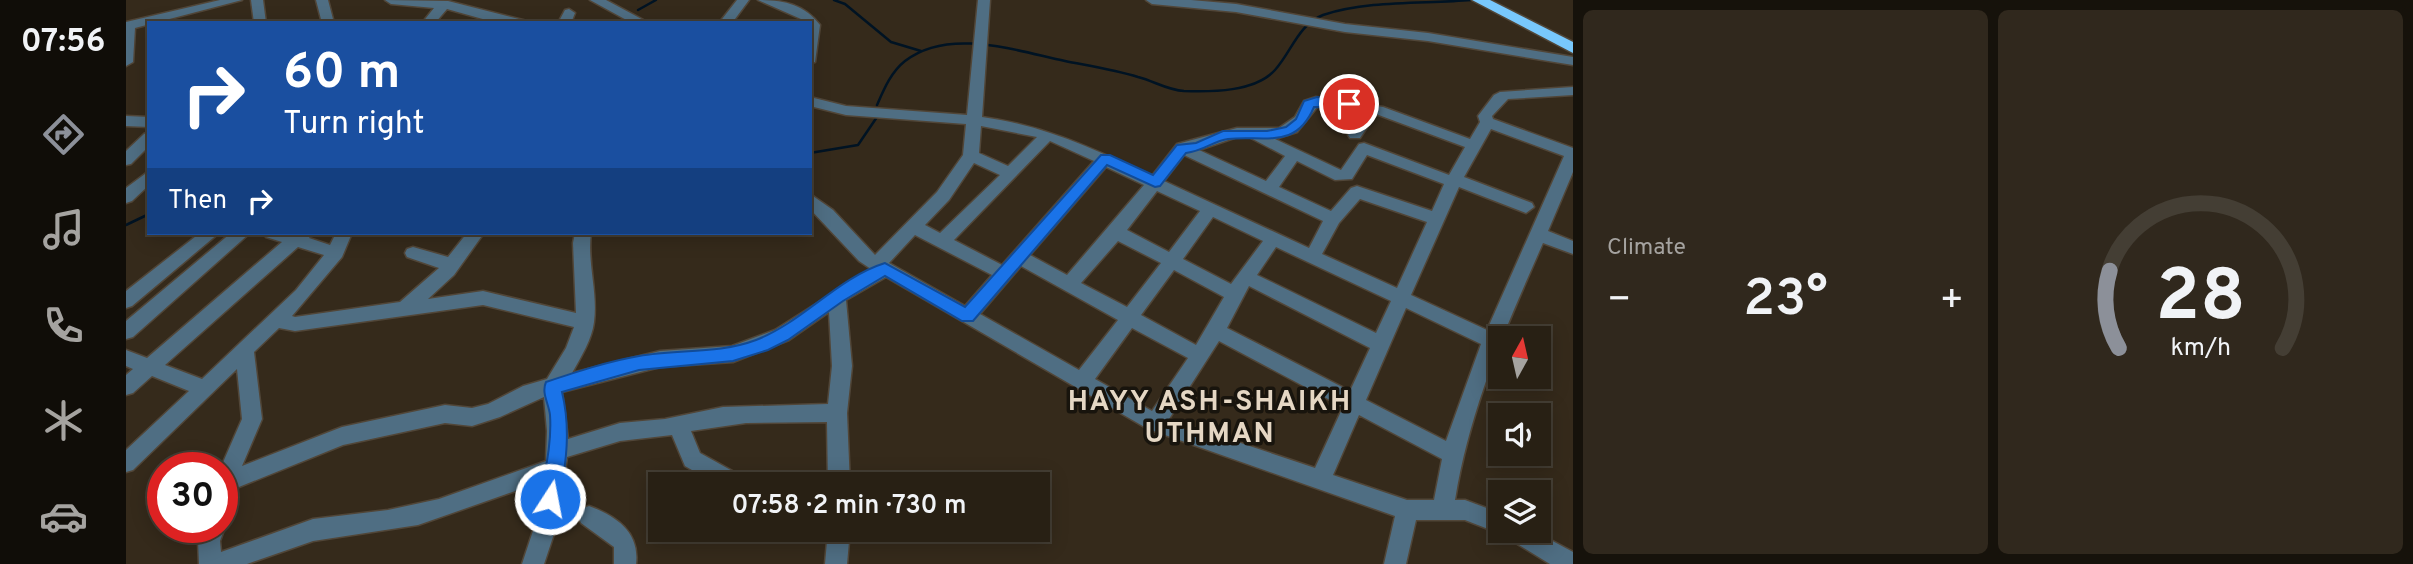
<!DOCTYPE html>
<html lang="en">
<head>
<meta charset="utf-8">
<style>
  body { margin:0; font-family:Overpass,sans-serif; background:#30281d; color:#f1f3f6; height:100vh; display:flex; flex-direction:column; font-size:26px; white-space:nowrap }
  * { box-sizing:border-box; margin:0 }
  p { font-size:23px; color:#a5a3a0 }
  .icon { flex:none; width:38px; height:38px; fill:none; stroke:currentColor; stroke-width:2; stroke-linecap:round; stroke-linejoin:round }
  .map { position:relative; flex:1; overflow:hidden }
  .panel { display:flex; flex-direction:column; gap:10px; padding:10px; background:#16120b; width:840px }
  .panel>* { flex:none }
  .top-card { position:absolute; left:21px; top:21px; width:665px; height:214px; border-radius:0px; box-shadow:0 4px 18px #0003,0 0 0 2px #443e34; background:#1a4fa0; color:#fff; overflow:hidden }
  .needle { width:46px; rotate:8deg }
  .controls { position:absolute; left:1362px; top:326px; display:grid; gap:14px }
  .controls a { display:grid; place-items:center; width:63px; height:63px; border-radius:0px; background:#282014; box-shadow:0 4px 18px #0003,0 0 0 2px #443e34; font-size:35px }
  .speed { position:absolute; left:21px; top:452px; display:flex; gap:14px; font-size:35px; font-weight:700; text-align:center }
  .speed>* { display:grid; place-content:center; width:91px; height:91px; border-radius:50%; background:#282014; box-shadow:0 4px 18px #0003,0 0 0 2px #443e34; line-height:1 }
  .speed .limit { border:10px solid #d22; background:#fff; color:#111 }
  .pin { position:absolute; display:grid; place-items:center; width:60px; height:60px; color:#fff; margin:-30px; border:4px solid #fff; border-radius:50%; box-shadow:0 2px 7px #0007 }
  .me { position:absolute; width:77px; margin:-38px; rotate:11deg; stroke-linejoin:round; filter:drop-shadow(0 0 5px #0008) }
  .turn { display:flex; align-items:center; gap:24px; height:147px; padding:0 21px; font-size:32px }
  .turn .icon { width:91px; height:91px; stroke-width:2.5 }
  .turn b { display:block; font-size:49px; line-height:60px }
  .then { display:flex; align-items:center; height:66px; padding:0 21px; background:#0003; gap:14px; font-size:26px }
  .big { font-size:52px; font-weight:600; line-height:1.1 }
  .panel .widget { flex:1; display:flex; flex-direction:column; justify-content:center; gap:10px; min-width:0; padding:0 24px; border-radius:10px; background:#30281d }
  .panel .dial { align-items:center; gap:0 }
  .dial svg { height:182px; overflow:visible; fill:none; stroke:#443e34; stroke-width:7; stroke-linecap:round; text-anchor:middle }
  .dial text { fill:#f1f3f6; stroke:none }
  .heat { display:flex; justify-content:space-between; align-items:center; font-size:38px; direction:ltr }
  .panel .tiles { flex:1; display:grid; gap:10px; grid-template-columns:repeat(2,1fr) }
  .trip { position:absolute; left:522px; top:472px; width:402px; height:70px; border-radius:0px; background:#282014; box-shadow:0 4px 18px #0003,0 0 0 2px #443e34; font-weight:600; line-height:70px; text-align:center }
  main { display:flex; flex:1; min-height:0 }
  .tabs { display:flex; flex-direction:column; width:126px; justify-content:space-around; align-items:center; background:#100d08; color:#a5a3a0 }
  .tabs .icon { width:49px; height:49px }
  .tabs .current { color:#8c9099 }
  .tabs b { font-size:32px; color:#f1f3f6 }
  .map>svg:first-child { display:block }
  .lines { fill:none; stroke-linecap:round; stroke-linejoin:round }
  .stream { stroke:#001323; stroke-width:2.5 }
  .minor-casing { stroke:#514638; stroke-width:3 }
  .highway-casing { stroke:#514638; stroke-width:3 }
  .minor { fill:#4f6e83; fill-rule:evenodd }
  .highway { fill:#78c8fc; fill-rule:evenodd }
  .route { fill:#1a73e8; stroke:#114b97; stroke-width:2 }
  .labels { text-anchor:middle; stroke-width:7; stroke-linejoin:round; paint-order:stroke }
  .district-label { font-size:28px; font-weight:bold; letter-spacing:2px; fill:#e5d7c4; stroke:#18140d }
</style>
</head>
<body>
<main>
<nav class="tabs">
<b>07:56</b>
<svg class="icon current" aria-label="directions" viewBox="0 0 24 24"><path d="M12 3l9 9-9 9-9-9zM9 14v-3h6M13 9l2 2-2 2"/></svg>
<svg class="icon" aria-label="music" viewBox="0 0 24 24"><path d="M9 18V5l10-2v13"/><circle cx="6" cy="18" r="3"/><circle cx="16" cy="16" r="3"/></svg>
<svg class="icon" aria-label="phone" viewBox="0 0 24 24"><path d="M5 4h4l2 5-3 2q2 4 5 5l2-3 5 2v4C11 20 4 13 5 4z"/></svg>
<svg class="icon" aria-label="climate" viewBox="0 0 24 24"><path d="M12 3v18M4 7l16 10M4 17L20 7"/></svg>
<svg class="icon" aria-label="car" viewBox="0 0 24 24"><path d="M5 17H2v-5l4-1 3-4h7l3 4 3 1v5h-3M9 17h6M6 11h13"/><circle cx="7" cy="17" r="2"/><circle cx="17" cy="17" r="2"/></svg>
</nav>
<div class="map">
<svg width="1447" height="564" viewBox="0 0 1447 564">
  <rect width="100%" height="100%" fill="#352a1b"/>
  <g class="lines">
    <path class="stream" d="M 708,0 L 719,4 L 765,42 L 795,51
      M 512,10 L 530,0
      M 751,105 C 758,89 765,72 779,61 C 823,27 891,51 939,61 C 964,66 989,70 1012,77 C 1028,81 1041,90 1058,91 C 1086,92 1129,92 1149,70 C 1166,51 1172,25 1197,15 C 1242,0 1298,4 1345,0
      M 684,153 L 732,145 L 751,117
      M 0,225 L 23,214"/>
    <defs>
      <path id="minor" d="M 94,0 L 116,0 L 9,28 L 7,62 L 0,66 L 0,22 Z
        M 125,0 L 137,0 L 140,23 L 128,23 Z
        M 190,0 L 202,0 L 208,23 L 196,23 Z
        M 259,0 L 322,1 L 409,23 L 371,23 L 321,9 L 309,23 L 296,23 L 308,8 L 265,4 Z
        M 464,0 L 480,0 L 523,23 L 506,23 Z
        M 611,0 L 623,0 L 606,23 L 593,23 Z
        M 632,0 C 657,0 678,4 694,25 L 689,62 L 684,63 L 684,23 Z
        M 852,0 L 864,0 L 856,117 C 921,126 967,149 1026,176 L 1051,144 L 1111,128 L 1153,128 L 1169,117 L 1178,101 L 1190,97 L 1257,107 L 1344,139 L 1354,122 L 1352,116 L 1368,95 L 1374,92 L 1447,87 L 1447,95 L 1382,99 L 1366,116 L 1367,119 L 1447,148 L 1447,172 L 1422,231 L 1447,241 L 1447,254 L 1417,243 C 1380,327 1344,407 1329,500 L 1339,500 L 1374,513 L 1374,530 L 1406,530 L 1447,552 L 1447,564 L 1424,564 L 1375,534 L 1339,520 L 1290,520 L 1280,564 L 1258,564 L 1269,516 L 1022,429 L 760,277 L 720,300 L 726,366 L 721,413 L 724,485 L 702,485 L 701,422 L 620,423 L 565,431 L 574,453 L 619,478 L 622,485 L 592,485 L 559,466 L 546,435 L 494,441 L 441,457 L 432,522 L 418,564 L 396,564 L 410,522 L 418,481 L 292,525 L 187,541 L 121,564 L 73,564 L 72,541 L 77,527 L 96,527 L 96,521 L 99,527 L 94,541 L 95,552 L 187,519 L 262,510 L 313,499 L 420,461 L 421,431 L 418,397 L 374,417 L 346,426 L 319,423 L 217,445 L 108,489 L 107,510 L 104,517 L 96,520 L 95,467 L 116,419 L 111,369 L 7,470 L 0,472 L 0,450 L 63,391 L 26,376 L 7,393 L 0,395 L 0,375 L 7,369 L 0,366 L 0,350 L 21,358 L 156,242 L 140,237 L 138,233 L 186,233 L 183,238 L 204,245 L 210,233 L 226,233 L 216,257 L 166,316 L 169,317 L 274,302 L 313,268 L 281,257 L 279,253 L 281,249 L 287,247 L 322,257 L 341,233 L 358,233 L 328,275 L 302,299 L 357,291 L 450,313 L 447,243 L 449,233 L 465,233 C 461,263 472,292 468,322 C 466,339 455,357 446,373 L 534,351 L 606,346 L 649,330 L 745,269 L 733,261 L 684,209 L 684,194 L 707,210 L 749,255 L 811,192 L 837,155 L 840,124 L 720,115 L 684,106 L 684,97 L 720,106 L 841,115 ZM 1192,106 L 1237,112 L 1222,135 L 1224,138 L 1234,138 L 1250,114 L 1339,147 L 1323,175 L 1238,143 L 1233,144 L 1215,170 L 1149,139 L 1171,132 ZM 855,126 L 911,137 L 882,166 L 853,153 ZM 1365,129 L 1438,156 L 1361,330 L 1285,295 L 1333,187 L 1400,213 L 1408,207 L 1406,203 L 1338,177 ZM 1111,137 L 1123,137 L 1159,156 L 1140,181 L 1073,150 ZM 924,141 L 968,161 L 876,265 L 828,240 ZM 1058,155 L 1197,221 L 1183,248 L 1038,181 ZM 1241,155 L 1318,184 L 1306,211 L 1231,186 L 1225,188 L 1205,211 L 1153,187 L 1171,161 L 1209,180 L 1226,179 ZM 848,163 L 874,175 L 814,233 L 799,225 L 823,200 ZM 980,167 L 1018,185 L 941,275 L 904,255 ZM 1031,191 L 1074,211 L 1043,252 L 1001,230 ZM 1234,199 L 1301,222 L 1271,288 L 1196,254 L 1213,223 ZM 1087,217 L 1137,241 L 1105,284 L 1057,259 ZM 789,235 L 866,275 L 839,306 L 763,263 ZM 992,241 L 1035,263 L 1001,307 L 955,283 ZM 172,247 L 198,255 L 170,290 L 76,379 L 39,365 ZM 1150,247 L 1265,301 L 1250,333 L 1131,275 ZM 895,266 L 992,320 L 953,370 L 854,314 ZM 1048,270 L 1098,297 L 1070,345 L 1015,315 ZM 1123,286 L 1244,348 L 1224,391 L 1101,328 ZM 357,305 L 448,327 L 440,348 L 421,379 L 397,386 L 362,404 L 346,408 L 319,405 L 216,427 L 116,466 L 136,419 L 128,352 L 153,328 L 169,331 ZM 1280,308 L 1355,344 L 1320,441 L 1240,400 ZM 703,312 L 706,366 L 702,404 L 597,407 L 539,419 L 494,423 L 442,439 L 436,392 L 534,367 L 607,362 L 663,340 ZM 1006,328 L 1062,358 L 1026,411 L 969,379 ZM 1093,341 L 1217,407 L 1189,468 L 1043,419 ZM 1233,415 L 1316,459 L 1308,500 L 1281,500 L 1207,475 Z
        M 1020,0 L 1065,0 L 1110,4 L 1219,24 L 1302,33 L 1447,57 L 1447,65 L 1302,41 L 1219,32 L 1110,12 L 1026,4 Z
        M 443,9 L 449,13 L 445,23 L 432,23 L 439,10 Z
        M 0,116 L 23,117 L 23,127 L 0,126 Z
        M 23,132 L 23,146 L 5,164 L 0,165 L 0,151 L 18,134 Z
        M 23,171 L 23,185 L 6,201 L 0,203 L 0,188 Z
        M 74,233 L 93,233 L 6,306 L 0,308 L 0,291 Z
        M 105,233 L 124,233 L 7,337 L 0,339 L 0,321 Z
        M 463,506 C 490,516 514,532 510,564 L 488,564 L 488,547 L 455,523 L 452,516 L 455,509 Z
        M 702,530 L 724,530 L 721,564 L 699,564 Z"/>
      <path id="highway" d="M 1346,0 L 1364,0 L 1447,42 L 1447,53 Z"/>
    </defs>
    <use href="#minor" class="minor-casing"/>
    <use href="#highway" class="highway-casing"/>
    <use href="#minor" class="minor"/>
    <use href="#highway" class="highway"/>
  </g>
  <path class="route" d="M 1191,97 L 1223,100 L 1230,104 L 1223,108 L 1188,107 C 1170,150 1139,135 1102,139 C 1087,141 1078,151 1060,153 L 1034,186 L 1029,187 L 981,165 L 847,321 L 836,321 L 759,276 L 717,301 L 662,340 L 642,350 L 607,361 L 513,370 L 436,392 C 445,429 440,462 434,499 L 431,505 L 424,508 L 417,505 L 414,499 C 419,471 426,443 424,415 C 423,404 415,393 420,382 C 450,372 483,361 513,356 C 552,349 593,354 630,340 C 677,322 711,278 759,263 L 839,307 L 975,155 L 984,155 L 1027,175 L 1051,145 L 1070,143 L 1097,131 L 1141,131 L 1160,127 L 1170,119 L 1178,101 Z"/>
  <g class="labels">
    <g class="district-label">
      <text x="1084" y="410">HAYY ASH-SHAIKH<tspan x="1084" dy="32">UTHMAN</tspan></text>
    </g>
  </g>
</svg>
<div class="controls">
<a><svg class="needle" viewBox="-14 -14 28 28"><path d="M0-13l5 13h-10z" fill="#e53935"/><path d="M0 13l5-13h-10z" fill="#a5a3a0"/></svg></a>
<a><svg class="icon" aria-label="sound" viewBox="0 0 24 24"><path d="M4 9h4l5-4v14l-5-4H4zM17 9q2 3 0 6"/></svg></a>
<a><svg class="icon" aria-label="layers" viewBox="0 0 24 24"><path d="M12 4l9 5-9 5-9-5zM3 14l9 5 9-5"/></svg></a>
</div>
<div class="speed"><div class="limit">30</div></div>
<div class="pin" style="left:1223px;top:104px;background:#d93025"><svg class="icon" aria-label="arrive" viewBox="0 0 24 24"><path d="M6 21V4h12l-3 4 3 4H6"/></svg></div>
<svg class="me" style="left:424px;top:499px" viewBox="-20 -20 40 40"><circle r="17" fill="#1a73e8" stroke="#fff" stroke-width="3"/><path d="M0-11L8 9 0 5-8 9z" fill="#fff"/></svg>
<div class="trip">07:58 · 2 min · 730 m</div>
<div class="top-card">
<div class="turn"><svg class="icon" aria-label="right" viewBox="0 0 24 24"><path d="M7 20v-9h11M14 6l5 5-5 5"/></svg><div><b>60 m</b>Turn right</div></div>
<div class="then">Then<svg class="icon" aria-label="right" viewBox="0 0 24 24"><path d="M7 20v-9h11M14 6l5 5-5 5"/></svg></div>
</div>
</div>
<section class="panel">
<div class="tiles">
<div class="widget"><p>Climate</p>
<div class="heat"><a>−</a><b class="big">23°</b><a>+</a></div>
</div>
<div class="widget dial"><svg viewBox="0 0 100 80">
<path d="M14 69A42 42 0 1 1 86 69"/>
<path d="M14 69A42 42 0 0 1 10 35" stroke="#8c9099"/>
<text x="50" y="56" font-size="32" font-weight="700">28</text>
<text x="50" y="72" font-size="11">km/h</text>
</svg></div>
</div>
</section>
</main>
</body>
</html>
